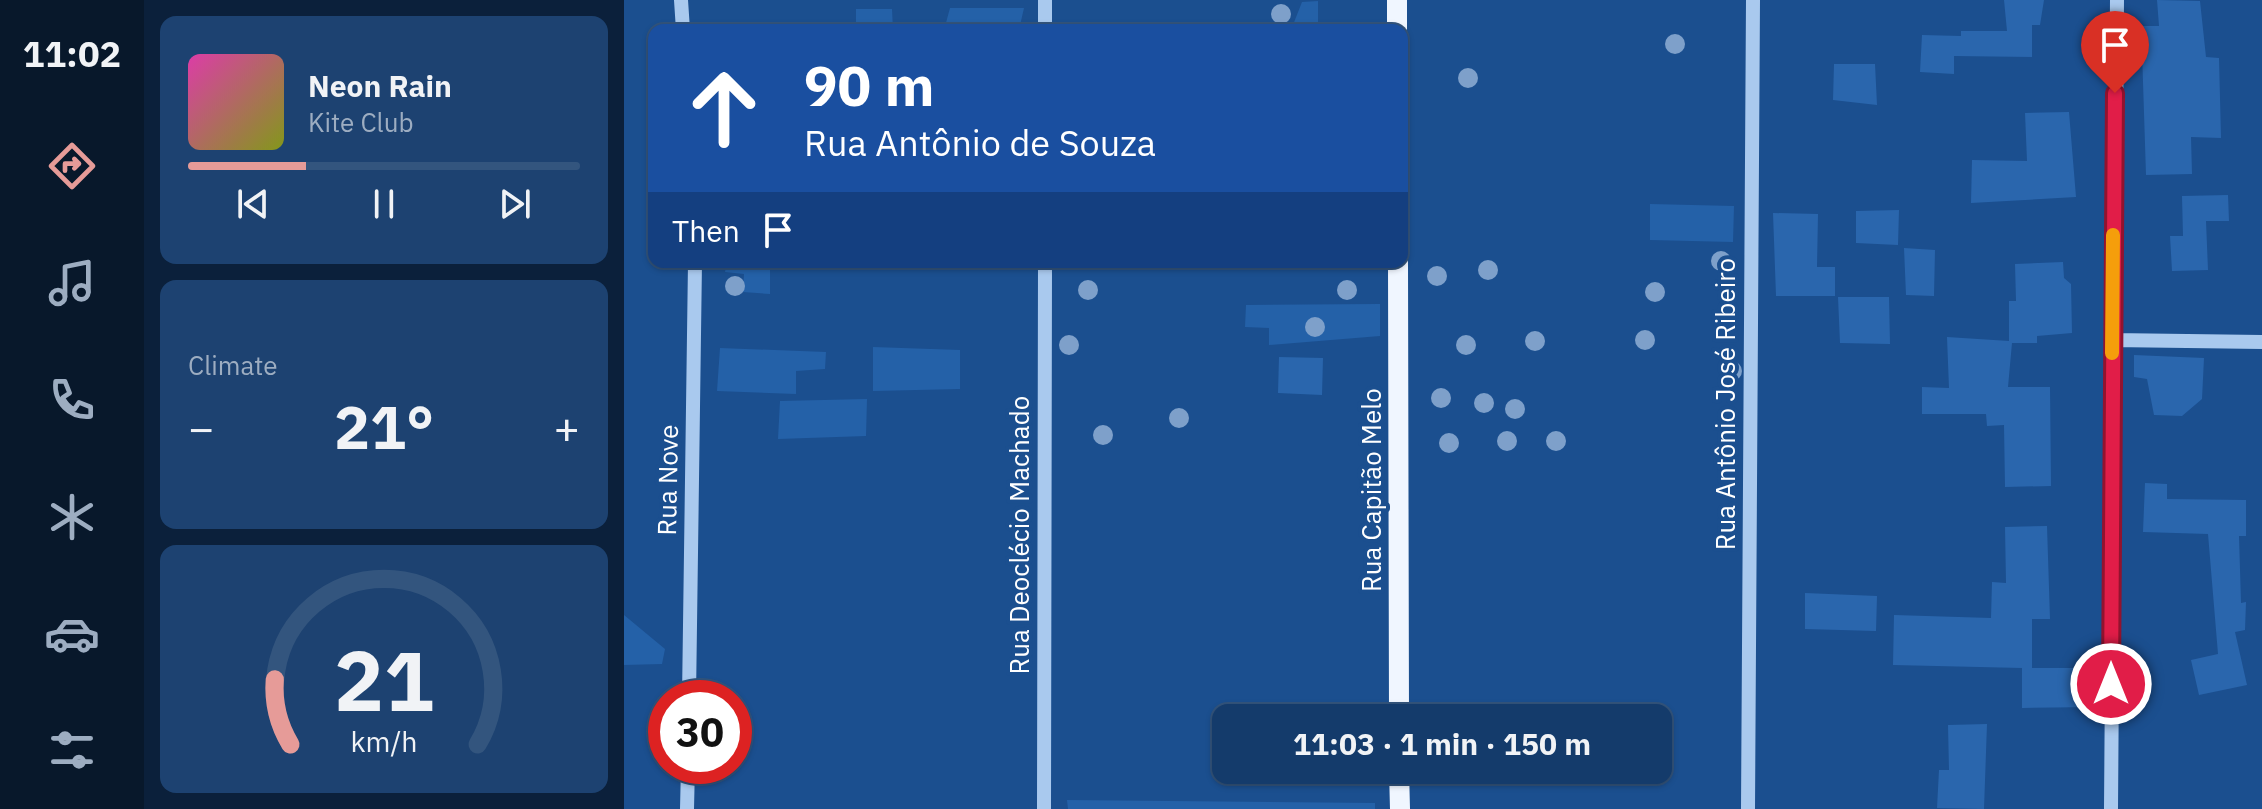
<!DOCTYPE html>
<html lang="en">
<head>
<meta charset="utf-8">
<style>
  body { margin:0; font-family:"IBM Plex Sans",sans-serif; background:#1d4271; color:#f1f3f6; height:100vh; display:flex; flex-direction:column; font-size:30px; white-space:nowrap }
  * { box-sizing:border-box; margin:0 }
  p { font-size:26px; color:#9dadc1 }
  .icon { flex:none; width:44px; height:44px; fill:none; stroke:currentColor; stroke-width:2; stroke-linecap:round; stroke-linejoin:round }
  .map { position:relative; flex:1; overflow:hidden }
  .drawer { display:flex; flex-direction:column; gap:16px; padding:16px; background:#0b203b; width:480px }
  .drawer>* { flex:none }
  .guide { position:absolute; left:24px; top:24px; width:760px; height:244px; border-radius:16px; box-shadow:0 2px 6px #0004,0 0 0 2px #33557e; background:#1a4fa0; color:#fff; overflow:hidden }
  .speed { position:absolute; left:24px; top:680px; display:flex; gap:16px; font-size:40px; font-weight:700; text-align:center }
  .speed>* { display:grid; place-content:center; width:104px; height:104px; border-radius:50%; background:#143b6b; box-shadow:0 2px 6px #0004,0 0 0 2px #33557e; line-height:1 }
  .speed .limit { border:12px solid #d22; background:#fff; color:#111 }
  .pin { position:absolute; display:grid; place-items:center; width:68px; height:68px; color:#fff; margin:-82px -34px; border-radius:50% 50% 50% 0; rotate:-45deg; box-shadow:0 0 8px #0007 }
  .pin .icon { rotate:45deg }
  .me { position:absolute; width:88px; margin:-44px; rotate:0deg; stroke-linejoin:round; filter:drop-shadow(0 0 6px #0008) }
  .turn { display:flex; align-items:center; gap:28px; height:168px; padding:0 24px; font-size:36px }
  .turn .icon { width:104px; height:104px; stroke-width:2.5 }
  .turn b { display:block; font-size:56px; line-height:68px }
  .then { display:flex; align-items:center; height:76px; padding:0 24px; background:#0003; gap:16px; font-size:30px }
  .big { font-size:60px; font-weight:800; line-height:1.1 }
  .drawer .card { flex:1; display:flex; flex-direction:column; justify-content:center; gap:12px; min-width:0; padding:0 28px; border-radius:16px; background:#1d4271 }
  .drawer .dial { align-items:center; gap:0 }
  .dial svg { height:208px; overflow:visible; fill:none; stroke:#33557e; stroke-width:7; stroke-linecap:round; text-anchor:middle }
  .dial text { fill:#f1f3f6; stroke:none }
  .song { display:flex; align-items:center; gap:24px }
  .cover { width:96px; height:96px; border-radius:12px; background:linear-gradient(135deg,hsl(320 70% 55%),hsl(70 70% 35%)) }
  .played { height:8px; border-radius:4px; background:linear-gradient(90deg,#e69b98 30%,#33557e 30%) }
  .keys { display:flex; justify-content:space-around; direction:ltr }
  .heat { display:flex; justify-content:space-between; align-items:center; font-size:44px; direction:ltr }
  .trip { position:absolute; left:588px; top:704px; width:460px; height:80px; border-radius:16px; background:#143b6b; box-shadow:0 2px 6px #0004,0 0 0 2px #33557e; font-weight:800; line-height:80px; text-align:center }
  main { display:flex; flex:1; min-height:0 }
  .tabs { display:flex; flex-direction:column; width:144px; justify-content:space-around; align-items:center; background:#08182b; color:#9dadc1 }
  .tabs .icon { width:56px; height:56px }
  .tabs .selected { color:#e69b98 }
  .tabs b { font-size:36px; color:#f1f3f6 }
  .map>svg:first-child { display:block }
  .green { fill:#2461a8 }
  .building { fill:#2a66ad }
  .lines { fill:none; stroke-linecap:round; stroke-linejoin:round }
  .minor { stroke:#a9c9ee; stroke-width:14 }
  .major { stroke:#f0f6ff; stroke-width:20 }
  .tree { fill:#7ea0ca }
  .route-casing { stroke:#92132f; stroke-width:20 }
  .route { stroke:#e11d48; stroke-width:14 }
  .slow { stroke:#f59e0b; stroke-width:14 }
  .labels { text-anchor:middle; stroke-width:8; stroke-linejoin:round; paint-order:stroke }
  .street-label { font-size:26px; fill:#fff; stroke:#1b4f8f }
</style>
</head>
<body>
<main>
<nav class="tabs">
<b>11:02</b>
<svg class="icon selected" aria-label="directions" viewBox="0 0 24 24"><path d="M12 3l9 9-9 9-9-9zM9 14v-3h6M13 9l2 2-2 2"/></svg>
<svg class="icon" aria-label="music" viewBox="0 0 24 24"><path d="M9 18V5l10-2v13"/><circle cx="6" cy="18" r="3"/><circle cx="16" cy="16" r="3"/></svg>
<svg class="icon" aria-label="phone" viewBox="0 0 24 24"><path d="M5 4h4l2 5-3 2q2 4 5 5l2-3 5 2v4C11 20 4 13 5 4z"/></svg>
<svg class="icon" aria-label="climate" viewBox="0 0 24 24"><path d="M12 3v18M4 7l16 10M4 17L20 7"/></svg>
<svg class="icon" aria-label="car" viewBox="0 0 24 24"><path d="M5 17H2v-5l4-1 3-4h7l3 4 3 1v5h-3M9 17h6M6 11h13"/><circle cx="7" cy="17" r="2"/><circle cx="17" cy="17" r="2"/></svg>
<svg class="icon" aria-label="filters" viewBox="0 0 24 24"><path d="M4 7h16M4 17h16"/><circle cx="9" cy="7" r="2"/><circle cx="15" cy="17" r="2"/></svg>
</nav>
<section class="drawer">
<div class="card">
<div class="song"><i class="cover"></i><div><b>Neon Rain</b><p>Kite Club</p></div></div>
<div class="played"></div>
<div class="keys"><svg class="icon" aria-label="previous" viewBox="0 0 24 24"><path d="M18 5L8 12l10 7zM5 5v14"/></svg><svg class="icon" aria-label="pause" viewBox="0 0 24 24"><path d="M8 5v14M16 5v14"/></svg><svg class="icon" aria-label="next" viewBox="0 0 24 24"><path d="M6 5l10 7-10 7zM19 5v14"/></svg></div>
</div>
<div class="card"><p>Climate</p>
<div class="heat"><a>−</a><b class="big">21°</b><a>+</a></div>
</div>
<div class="card dial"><svg viewBox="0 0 100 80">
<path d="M14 69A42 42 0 1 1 86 69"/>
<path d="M14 69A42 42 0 0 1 8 44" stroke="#e69b98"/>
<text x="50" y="56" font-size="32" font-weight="700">21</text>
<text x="50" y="72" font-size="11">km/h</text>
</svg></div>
</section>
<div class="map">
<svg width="1638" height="809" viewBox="0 0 1638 809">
  <rect width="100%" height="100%" fill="#1b4f8f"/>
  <path class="green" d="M 694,1 L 694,30 L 667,30 L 678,2 Z
    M 326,8 L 400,8 L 395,30 L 320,30 Z
    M 232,9 L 268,9 L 269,30 L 232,30 Z
    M 1026,204 L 1110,206 L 1109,242 L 1026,240 Z
    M 103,262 L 189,262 L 189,264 L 146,265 L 146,294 L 119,292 L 120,274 L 101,272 Z
    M 756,304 L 756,336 L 645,345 L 645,328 L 621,327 L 622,305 Z
    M 249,347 L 336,350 L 336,389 L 249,391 Z
    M 96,348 L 202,352 L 201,369 L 172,371 L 172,394 L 93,391 Z
    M 243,399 L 242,436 L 154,439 L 156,401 Z
    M 0,615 L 41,649 L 38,664 L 0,665 Z
    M 443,800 L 751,803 L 751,809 L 444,809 Z"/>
  <path class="building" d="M 1380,0 L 1420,0 L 1416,25 L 1408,25 L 1408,57 L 1330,56 L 1330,74 L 1296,72 L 1298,35 L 1337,36 L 1337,31 L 1383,31 Z
    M 1533,0 L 1576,1 L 1582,57 L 1595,58 L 1597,138 L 1567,137 L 1568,174 L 1522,175 L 1518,51 L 1503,51 L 1503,26 L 1535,26 Z
    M 1210,64 L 1251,64 L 1253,105 L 1209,100 Z
    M 1445,112 L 1452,197 L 1347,203 L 1348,160 L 1403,161 L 1401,113 Z
    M 1604,195 L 1605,221 L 1582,221 L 1584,270 L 1548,271 L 1546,236 L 1559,236 L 1558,196 Z
    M 1275,210 L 1274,245 L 1232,243 L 1232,211 Z
    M 1149,213 L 1194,214 L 1193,267 L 1211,267 L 1211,296 L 1152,296 Z
    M 1280,248 L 1311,250 L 1310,296 L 1282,295 Z
    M 1439,262 L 1440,278 L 1447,284 L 1448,333 L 1413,336 L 1413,343 L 1388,343 L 1384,387 L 1426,387 L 1427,486 L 1381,487 L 1380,425 L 1363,426 L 1362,414 L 1298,414 L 1298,387 L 1325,388 L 1323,337 L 1385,341 L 1385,301 L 1392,301 L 1391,264 Z
    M 1214,297 L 1265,297 L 1266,344 L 1216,343 Z
    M 1510,355 L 1580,358 L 1578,399 L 1558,416 L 1530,415 L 1523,379 L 1510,377 Z
    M 655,357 L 699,358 L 698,395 L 654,393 Z
    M 1521,483 L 1543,484 L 1543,499 L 1622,500 L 1622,536 L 1615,536 L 1617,603 L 1622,602 L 1621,630 L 1611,632 L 1623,685 L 1575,695 L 1567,660 L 1594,654 L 1584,534 L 1519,532 Z
    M 1423,526 L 1426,619 L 1408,619 L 1408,668 L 1469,668 L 1469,707 L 1398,708 L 1398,668 L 1269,665 L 1270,615 L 1367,618 L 1368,582 L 1382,583 L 1381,527 Z
    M 1181,593 L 1253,596 L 1252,631 L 1181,629 Z
    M 1363,724 L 1360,809 L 1313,808 L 1315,770 L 1325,770 L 1324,725 Z"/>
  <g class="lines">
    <path class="minor" d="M 57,0 L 59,30
      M 421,30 L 421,0
      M 1488,340 L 1638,342
      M 65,698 L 71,262
      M 63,809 L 64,766
      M 420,809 L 421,262
      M 1124,809 L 1129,0
      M 1487,809 L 1493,0"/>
    <path class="major" d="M 773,0 L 773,30
      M 774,262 L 775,718
      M 775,770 L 776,809"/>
  </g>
  <g class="tree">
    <circle cx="657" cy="14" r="10"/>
    <circle cx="1051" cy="44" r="10"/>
    <circle cx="844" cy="78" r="10"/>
    <circle cx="1097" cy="261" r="10"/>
    <circle cx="864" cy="270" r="10"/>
    <circle cx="813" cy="276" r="10"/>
    <circle cx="111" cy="286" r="10"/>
    <circle cx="464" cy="290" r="10"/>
    <circle cx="723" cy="290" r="10"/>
    <circle cx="1031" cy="292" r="10"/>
    <circle cx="691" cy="327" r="10"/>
    <circle cx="1021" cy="340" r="10"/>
    <circle cx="911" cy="341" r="10"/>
    <circle cx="445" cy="345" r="10"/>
    <circle cx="842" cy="345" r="10"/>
    <circle cx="1108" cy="371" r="10"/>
    <circle cx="817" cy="398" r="10"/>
    <circle cx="860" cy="403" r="10"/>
    <circle cx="891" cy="409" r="10"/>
    <circle cx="555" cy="418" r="10"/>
    <circle cx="479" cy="435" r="10"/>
    <circle cx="883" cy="441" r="10"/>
    <circle cx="932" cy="441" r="10"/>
    <circle cx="825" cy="443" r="10"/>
  </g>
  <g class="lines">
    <defs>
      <path id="route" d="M 1487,684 L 1491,93"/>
    </defs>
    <use href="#route" class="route-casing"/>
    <use href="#route" class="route"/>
    <path class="slow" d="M 1488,353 L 1489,235"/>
  </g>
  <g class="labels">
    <g class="street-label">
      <text transform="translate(1102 404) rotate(-90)" y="9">Rua Antônio José Ribeiro</text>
      <text transform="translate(44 480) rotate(-89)" y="9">Rua Nove</text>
      <text transform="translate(748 490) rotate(-90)" y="9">Rua Capitão Melo</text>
      <text transform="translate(396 535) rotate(-90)" y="9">Rua Deoclécio Machado</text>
    </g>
  </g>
</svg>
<div class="speed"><div class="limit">30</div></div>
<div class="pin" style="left:1491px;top:93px;background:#d93025"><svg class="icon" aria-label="arrive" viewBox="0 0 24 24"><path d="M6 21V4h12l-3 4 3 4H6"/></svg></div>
<svg class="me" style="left:1487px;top:684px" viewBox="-20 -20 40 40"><circle r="17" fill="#e11d48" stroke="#fff" stroke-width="3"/><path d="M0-11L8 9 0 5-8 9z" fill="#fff"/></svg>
<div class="trip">11:03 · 1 min · 150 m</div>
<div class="guide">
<div class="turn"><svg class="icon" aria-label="ahead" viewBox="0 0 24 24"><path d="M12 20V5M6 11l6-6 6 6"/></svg><div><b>90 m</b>Rua Antônio de Souza</div></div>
<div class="then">Then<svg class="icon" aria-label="arrive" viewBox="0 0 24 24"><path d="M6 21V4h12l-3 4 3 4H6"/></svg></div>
</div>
</div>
</main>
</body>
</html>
